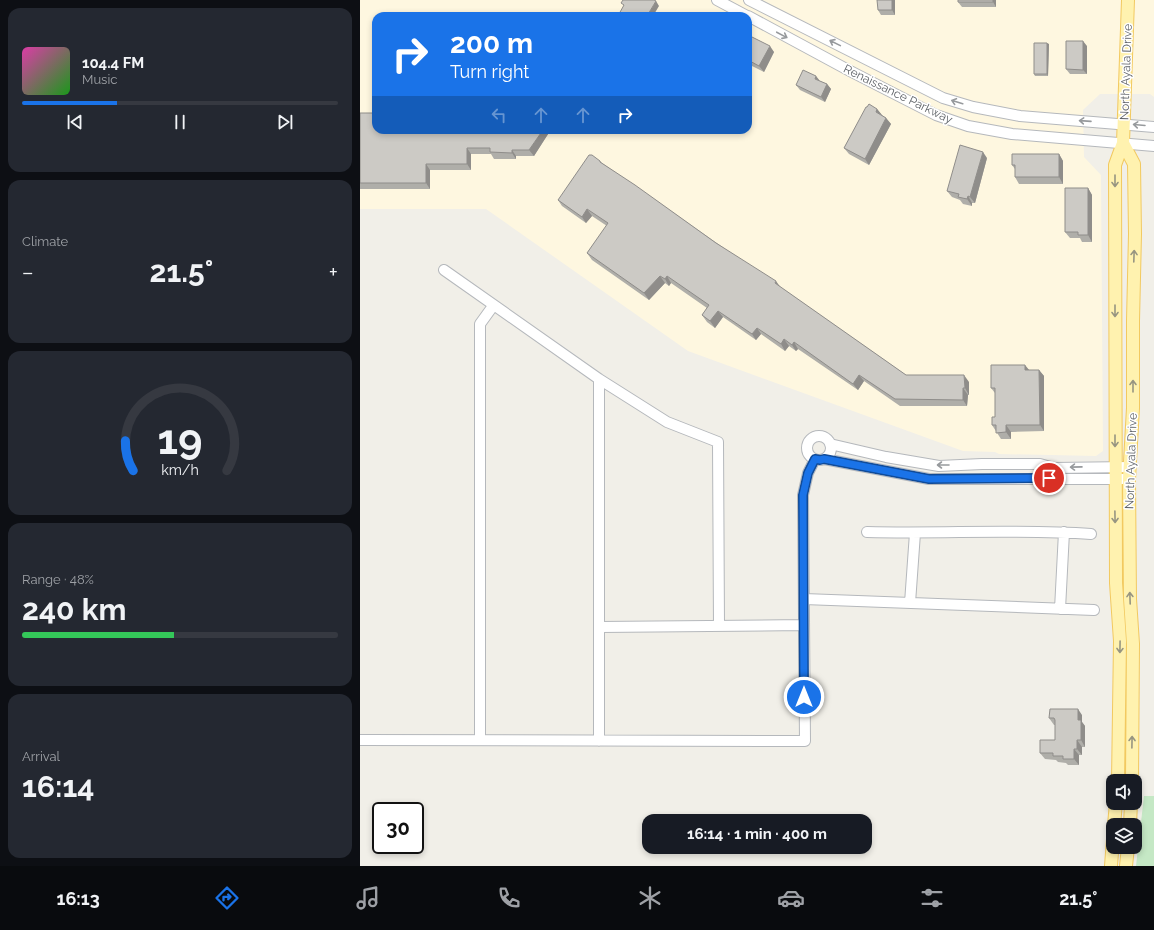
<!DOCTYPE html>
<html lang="en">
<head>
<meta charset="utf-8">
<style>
  body { margin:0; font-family:Raleway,sans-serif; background:#242831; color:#f1f3f6; height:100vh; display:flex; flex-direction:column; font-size:15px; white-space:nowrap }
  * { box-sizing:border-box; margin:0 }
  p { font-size:13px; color:#9ea1a6 }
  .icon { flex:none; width:22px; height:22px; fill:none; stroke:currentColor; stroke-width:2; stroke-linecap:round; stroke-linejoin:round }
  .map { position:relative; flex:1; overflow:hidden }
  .details { display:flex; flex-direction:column; gap:8px; padding:8px; background:#0d0f14; width:360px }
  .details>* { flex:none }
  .top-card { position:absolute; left:12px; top:12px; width:380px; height:122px; border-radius:12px; box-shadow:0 2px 6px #0003; background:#1a73e8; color:#fff; overflow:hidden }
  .controls { position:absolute; left:746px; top:774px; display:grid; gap:8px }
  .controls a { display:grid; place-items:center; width:36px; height:36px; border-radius:8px; background:#171b24; box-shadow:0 2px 6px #0003; font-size:20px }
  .speed { position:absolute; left:12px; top:802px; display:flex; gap:8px; font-size:20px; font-weight:700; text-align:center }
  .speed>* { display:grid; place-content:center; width:52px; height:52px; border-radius:50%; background:#171b24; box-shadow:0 2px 6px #0003; line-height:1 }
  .speed .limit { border:2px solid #111; border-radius:6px; background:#fff; color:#111 }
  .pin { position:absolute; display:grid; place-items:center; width:34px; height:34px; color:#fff; margin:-17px; border:2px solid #fff; border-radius:50%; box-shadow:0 1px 4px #0007 }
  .me { position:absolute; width:44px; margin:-22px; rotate:0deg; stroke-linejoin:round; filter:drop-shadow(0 0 3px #0008) }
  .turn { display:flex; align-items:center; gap:14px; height:84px; padding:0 12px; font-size:18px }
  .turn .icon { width:52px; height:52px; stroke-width:2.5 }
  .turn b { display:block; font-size:28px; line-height:34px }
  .lanes { display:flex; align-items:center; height:38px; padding:0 12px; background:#0003; justify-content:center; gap:20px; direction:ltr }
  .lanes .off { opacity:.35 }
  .big { font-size:30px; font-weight:700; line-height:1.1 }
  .details .widget { flex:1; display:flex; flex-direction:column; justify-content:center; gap:6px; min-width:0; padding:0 14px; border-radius:12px; background:#242831 }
  .details .dial { align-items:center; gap:0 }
  .dial svg { height:104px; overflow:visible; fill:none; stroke:#363941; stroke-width:7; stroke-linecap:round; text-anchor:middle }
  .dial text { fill:#f1f3f6; stroke:none }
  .song { display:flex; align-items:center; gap:12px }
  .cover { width:48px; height:48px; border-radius:6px; background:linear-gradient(135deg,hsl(320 70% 55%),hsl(120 70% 35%)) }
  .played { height:4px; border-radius:2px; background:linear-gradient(90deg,#1a73e8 30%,#363941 30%) }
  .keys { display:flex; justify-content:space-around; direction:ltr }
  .heat { display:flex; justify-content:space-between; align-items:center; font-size:22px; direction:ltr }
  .charge { height:6px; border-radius:3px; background:linear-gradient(90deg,#34c759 48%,#363941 0) }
  .trip { position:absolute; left:282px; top:814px; width:230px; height:40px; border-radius:12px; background:#171b24; box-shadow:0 2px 6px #0003; font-weight:700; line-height:40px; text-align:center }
  .dock { display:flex; height:64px; justify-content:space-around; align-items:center; background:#090b0e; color:#9ea1a6 }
  .dock .icon { width:28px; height:28px }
  .dock .current { color:#1a73e8 }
  .dock b { font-size:18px; color:#f1f3f6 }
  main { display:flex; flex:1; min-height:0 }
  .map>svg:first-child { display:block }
  .commercial { fill:#fef7e0; fill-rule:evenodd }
  .green { fill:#c5e8c5 }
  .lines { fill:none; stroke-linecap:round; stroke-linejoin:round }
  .minor-casing { stroke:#b5b8bc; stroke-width:12 }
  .major-casing { stroke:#f2c960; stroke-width:14 }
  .minor { stroke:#fff; stroke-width:10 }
  .major { stroke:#fff2af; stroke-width:12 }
  .wall { fill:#afaea9 }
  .shaded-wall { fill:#8f8d8a }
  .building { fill:#cccac5; stroke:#8f8d8a }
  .oneway { stroke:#979a9d }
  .oneway2 { stroke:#979581 }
  .route-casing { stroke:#114b97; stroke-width:10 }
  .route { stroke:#1a73e8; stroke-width:7 }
  .labels { text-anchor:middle; stroke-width:3; stroke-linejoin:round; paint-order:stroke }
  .street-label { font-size:12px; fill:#5f6368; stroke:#fff }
</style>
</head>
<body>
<main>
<section class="details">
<div class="widget">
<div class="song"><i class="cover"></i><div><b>104.4 FM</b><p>Music</p></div></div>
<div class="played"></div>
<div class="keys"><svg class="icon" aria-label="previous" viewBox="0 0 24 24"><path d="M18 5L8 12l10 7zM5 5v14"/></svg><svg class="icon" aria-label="pause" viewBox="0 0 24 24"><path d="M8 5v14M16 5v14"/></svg><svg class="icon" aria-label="next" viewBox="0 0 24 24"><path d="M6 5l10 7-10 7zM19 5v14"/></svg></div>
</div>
<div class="widget"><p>Climate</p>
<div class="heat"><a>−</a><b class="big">21.5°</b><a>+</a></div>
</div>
<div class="widget dial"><svg viewBox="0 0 100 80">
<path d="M14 69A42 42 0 1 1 86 69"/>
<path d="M14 69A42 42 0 0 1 8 46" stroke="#1a73e8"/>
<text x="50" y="56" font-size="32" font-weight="700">19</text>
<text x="50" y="72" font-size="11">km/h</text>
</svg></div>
<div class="widget"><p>Range · 48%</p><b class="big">240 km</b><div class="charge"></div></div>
<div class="widget"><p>Arrival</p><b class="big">16:14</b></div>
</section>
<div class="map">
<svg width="794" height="866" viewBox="0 0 794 866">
  <rect width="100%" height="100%" fill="#f1efe8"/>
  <path class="commercial" d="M 0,0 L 794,0 L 794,97 L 790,94 L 740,94 L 723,110 L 724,157 L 741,175 L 743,451 L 736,456 L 639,454 L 635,452 L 603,451 L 328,351 L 126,209 L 0,209 ZM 16,16 L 388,16 L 388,130 L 16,130 Z"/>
  <path class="green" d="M 784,796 L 794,796 L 794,866 L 776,866 Z"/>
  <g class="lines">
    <defs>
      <path id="minor" d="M 357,0 L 387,16
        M 389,0 L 583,98 L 613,107 L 660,116 L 794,127
        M 388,16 L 490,71 L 576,115 L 608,126 L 652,134 L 794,146
        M 84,270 L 239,379 L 307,422 L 358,442 L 359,626
        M 239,379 L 239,741
        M447 448a12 12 0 1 1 24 0a12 12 0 1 1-24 0Z
        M 470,444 L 526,457 L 579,466 L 622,464 L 680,464 L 694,468 L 770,467
        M 464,459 L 569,479 L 763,479
        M 507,532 C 582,534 656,529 731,534
        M 444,599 L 734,610
        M 550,603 L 555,533
        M 700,609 L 704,532
        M 240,627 L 444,625
        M 0,740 L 445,741 L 443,495 L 448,473 L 455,459
        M 120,740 L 120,324 L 133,306"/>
      <path id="major" d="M 763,143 L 774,164 L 775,234 L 773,321 L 773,408 L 769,479 L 770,599 L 773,644 L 772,781
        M 758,781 L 760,641 L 756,583 L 755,165 L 763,143 L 768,0
        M 754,825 L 756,803
        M 770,825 L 771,803
        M 751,866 L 753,839
        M 766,866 L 768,847"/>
    </defs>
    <use href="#minor" class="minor-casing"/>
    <use href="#major" class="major-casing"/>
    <use href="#minor" class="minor"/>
    <use href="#major" class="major"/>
  </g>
  <path class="wall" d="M 535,0 L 535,15 L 521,15 L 518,10 Z
    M 598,0 L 636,0 L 636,7 L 602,7 L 598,2 Z
    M 388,35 L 414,52 L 404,72 L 388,64 Z
    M 689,44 L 688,76 L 675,76 L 674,74 Z
    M 727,46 L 727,74 L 710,74 L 706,69 Z
    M 460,81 L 467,84 L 471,89 L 465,102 L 440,90 L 436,85 Z
    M 507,107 L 517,109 L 522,115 L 526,118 L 531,124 L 509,165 L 489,154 L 484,148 Z
    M 0,113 L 16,130 L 190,130 L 190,131 L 174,156 L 156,156 L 156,159 L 134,159 L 131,154 L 111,154 L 111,170 L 70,170 L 70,189 L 0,189 Z
    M 699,154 L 703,161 L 703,184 L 659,184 L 655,177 L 655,169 L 652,165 Z
    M 627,158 L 615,203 L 612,203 L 612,206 L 603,204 L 600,200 L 592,197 L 587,191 Z
    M 240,161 L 242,163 L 546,375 L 609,382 L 609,395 L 608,395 L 607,406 L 540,406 L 504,381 L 498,390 L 438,349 L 436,351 L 429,346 L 425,351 L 401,334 L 396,340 L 363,317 L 355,328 L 347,322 L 342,315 L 347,308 L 311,283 L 309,286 L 305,283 L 289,300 L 232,260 L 227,253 L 247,226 L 232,216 L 226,223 L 202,206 L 198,200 Z
    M 728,188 L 732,195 L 732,242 L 722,242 L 720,238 L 710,238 L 705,232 Z
    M 669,370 L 679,370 L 684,376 L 684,431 L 651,432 L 651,439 L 641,439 L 632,425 L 635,417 L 635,393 L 631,388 Z
    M 722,715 L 722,722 L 725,726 L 725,747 L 722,747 L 722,755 L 719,755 L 719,765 L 708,765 L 706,763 L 698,762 L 696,760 L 685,759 L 680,753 L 695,740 L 695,725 L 694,725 L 689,718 Z"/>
  <path class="shaded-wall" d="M 532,0 L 535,0 L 535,15 L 532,10 Z
    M 633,0 L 636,0 L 636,7 L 633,2 Z
    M 296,1 L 299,6 L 293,16 L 287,16 Z
    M 723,41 L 727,46 L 727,74 L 723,70 Z
    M 687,43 L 689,44 L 688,76 L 687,74 Z
    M 410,46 L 414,52 L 404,72 L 399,66 Z
    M 456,76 L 460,81 L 455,79 Z
    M 467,84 L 471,89 L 465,102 L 461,97 Z
    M 517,109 L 522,115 L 516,112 Z
    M 526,118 L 531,124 L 509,165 L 505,159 Z
    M 183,130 L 190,130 L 190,131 L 174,156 L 169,150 Z
    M 107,148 L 111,154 L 111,170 L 107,164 Z
    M 152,150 L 156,156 L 156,159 L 152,153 Z
    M 623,152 L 627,158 L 615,203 L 610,197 Z
    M 699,154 L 703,161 L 703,184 L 699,177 Z
    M 66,164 L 70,170 L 70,189 L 66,183 Z
    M 728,188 L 732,195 L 732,242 L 728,235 Z
    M 608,196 L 612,203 L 612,206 L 607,199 Z
    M 227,209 L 232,216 L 226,223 L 222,217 Z
    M 300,276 L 305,283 L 289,300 L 284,293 Z
    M 307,276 L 311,283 L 309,286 L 305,279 Z
    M 416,281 L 421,288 L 415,283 Z
    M 358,311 L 363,317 L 355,328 L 350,321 Z
    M 397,328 L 401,334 L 396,340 L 392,334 Z
    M 424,339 L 429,346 L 425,351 L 421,344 Z
    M 434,342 L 438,349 L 436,351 L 432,345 Z
    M 665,365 L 670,371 L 665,370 Z
    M 679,370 L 684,376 L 684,431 L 680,425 Z
    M 499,375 L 504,381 L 498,390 L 493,384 Z
    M 604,375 L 609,382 L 609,395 L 605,388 Z
    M 603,388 L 608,395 L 607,406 L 603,400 Z
    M 646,425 L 651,432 L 651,439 L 646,432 Z
    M 718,709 L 722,715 L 722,722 L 725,726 L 725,747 L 721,740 L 718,720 Z
    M 717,740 L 722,747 L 722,755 L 717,749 Z
    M 714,749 L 719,755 L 719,765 L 714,759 Z"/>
  <path class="building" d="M 263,0 L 294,0 L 296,1 L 287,16 L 263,16 L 259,14 L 264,5 L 261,3 Z
    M 517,0 L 532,0 L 532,10 L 518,10 Z
    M 598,0 L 633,0 L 633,2 L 598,2 Z
    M 388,35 L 410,46 L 399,66 L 388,60 Z
    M 706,41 L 723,41 L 723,70 L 706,69 Z
    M 674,43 L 687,43 L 687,74 L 674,74 Z
    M 443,70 L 456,76 L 455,79 L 467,84 L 461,97 L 436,85 Z
    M 509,104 L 517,109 L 516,112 L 526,118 L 505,159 L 484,148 L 506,107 L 507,107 Z
    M 0,113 L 16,113 L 16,130 L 183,130 L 169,150 L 152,150 L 152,153 L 130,152 L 130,148 L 107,148 L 107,164 L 66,164 L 66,183 L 0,183 Z
    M 600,145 L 623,152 L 610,197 L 608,196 L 607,199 L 598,197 L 599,194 L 587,191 Z
    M 652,154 L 699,154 L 699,177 L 655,177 L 655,165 L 652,165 Z
    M 229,155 L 232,155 L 240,161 L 240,162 L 275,185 L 356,243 L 416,281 L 415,283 L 546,375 L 604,375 L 605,388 L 603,388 L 603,400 L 535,399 L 499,375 L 493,384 L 434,342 L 432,345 L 424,339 L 421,344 L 397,328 L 392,334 L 358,311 L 350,321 L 342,315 L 349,305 L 307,276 L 305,279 L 300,276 L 284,293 L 227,253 L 248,223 L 227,209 L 222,217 L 198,200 Z
    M 705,188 L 728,188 L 728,235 L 718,235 L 718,232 L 705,232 Z
    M 631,365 L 665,365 L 665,370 L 679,370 L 680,425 L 646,425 L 646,432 L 636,433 L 636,425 L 632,425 L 632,417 L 635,417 L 635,388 L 631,388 Z
    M 690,709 L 718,709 L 718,720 L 721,720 L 721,740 L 717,740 L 717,749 L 714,749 L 714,759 L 703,759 L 703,756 L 693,756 L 693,753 L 680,753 L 680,740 L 695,740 L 695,720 L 694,718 L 689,718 Z"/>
  <defs><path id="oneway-shaft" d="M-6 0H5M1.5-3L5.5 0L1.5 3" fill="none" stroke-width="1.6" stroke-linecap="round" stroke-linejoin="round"/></defs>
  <g class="oneway">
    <use href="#oneway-shaft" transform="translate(422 35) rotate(28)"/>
    <use href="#oneway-shaft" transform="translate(475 43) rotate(-154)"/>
    <use href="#oneway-shaft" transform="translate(597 102) rotate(-163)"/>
    <use href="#oneway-shaft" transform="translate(725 121) rotate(-176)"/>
    <use href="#oneway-shaft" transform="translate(779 125) rotate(-175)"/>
    <use href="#oneway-shaft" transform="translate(583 465) rotate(180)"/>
    <use href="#oneway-shaft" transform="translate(716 467) rotate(179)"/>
  </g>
  <g class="oneway2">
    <use href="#oneway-shaft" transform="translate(755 181) rotate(90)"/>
    <use href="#oneway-shaft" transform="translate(774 256) rotate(-88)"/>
    <use href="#oneway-shaft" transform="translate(755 311) rotate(90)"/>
    <use href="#oneway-shaft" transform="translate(773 386) rotate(-90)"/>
    <use href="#oneway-shaft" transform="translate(755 441) rotate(90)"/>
    <use href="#oneway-shaft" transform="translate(755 517) rotate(89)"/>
    <use href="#oneway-shaft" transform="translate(770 598) rotate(-92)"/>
    <use href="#oneway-shaft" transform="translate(760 647) rotate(91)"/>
    <use href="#oneway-shaft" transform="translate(772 742) rotate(-89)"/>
  </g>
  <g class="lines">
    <defs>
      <path id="route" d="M 444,697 L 443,495 L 448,473 L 455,459 L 460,460 L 464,459 L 569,479 L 689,478"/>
    </defs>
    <use href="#route" class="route-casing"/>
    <use href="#route" class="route"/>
  </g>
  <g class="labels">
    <g class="street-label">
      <text transform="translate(766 72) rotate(-88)" y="4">North Ayala Drive</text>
      <text transform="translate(538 94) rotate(26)" y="4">Renaissance Parkway</text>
      <text transform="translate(771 461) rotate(-88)" y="4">North Ayala Drive</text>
    </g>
  </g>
</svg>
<div class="controls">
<a><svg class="icon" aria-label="sound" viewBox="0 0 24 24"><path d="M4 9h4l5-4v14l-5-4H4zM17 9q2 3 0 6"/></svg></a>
<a><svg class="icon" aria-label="layers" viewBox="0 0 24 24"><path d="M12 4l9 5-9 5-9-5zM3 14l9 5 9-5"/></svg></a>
</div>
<div class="speed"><div class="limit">30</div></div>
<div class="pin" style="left:689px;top:478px;background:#d93025"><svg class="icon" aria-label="arrive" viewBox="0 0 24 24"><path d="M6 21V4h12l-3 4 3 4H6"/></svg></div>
<svg class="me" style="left:444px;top:697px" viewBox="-20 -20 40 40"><circle r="17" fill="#1a73e8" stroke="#fff" stroke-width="3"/><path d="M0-11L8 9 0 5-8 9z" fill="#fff"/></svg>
<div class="trip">16:14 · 1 min · 400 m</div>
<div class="top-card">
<div class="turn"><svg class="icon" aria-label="right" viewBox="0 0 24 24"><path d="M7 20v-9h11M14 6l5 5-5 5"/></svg><div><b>200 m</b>Turn right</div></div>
<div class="lanes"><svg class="icon off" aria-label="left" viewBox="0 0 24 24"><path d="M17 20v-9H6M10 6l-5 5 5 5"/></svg><svg class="icon off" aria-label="ahead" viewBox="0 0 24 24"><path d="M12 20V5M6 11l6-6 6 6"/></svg><svg class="icon off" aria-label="ahead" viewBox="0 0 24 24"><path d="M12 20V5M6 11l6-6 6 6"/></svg><svg class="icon" aria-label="right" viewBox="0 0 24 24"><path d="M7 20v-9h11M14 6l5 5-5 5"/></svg></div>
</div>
</div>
</main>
<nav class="dock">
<b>16:13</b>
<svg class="icon current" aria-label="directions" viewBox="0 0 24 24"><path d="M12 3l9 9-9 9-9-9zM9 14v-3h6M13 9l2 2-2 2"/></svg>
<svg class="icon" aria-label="music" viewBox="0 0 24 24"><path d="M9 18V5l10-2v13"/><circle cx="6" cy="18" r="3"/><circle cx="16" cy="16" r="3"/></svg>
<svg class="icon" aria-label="phone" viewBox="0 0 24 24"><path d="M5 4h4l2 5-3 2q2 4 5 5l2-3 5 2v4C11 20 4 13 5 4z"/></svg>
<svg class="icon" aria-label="climate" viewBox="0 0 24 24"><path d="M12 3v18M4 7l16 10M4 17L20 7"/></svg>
<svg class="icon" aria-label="car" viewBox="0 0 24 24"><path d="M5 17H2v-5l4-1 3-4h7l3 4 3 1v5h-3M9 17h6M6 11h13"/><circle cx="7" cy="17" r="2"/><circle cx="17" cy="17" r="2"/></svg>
<svg class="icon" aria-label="filters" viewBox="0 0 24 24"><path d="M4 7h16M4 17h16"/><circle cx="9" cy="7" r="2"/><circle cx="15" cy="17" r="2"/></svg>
<b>21.5°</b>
</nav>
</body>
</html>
